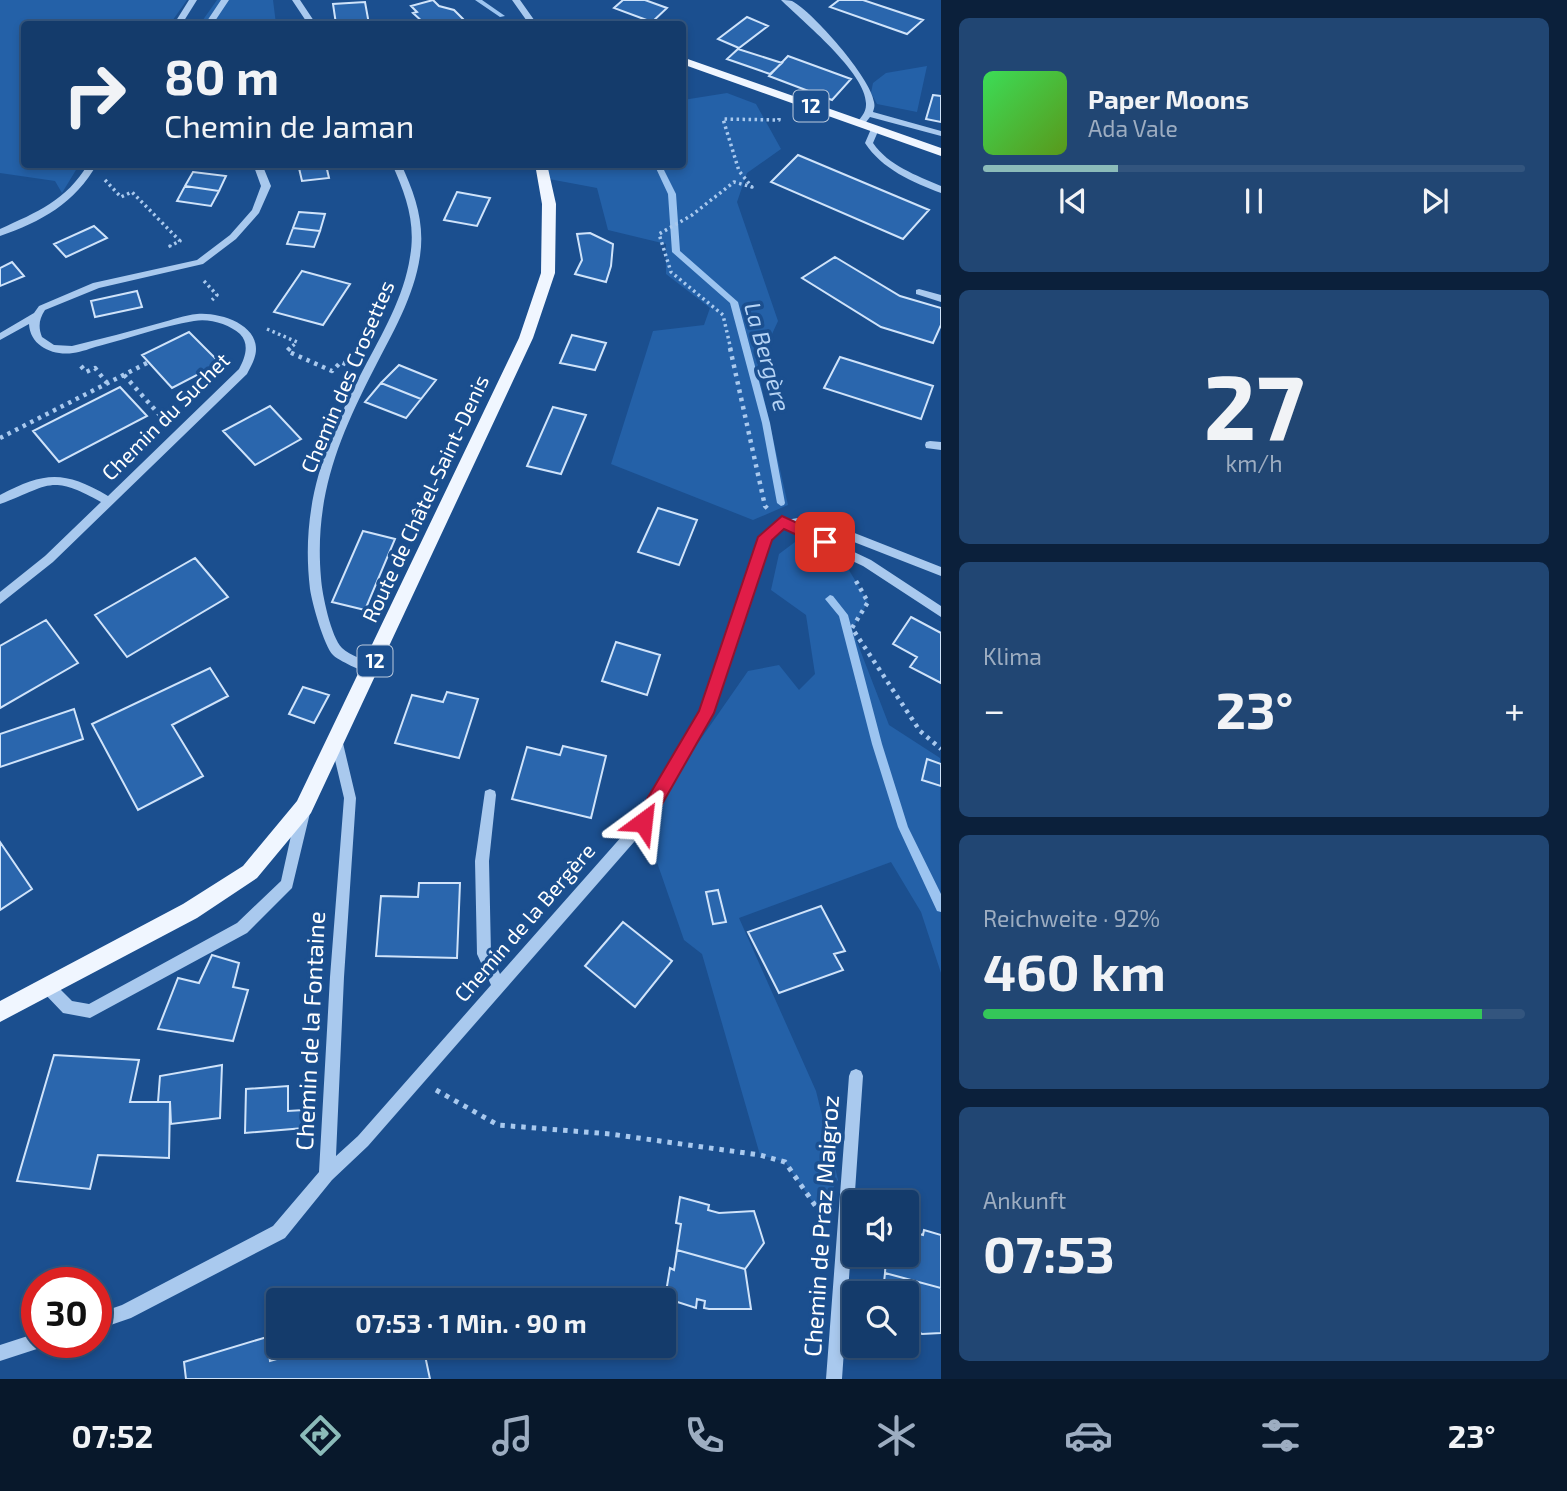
<!DOCTYPE html>
<html lang="de">
<head>
<meta charset="utf-8">
<style>
  body { margin:0; font-family:"Exo 2",sans-serif; background:#214673; color:#f1f3f6; height:100vh; display:flex; flex-direction:column; font-size:26px; white-space:nowrap }
  * { box-sizing:border-box; margin:0 }
  p { font-size:23px; color:#9dadc1 }
  .icon { flex:none; width:38px; height:38px; fill:none; stroke:currentColor; stroke-width:2; stroke-linecap:round; stroke-linejoin:round }
  .map { position:relative; flex:1; overflow:hidden }
  .drawer { display:flex; flex-direction:column; gap:18px; padding:18px; background:#0b203b; width:626px }
  .drawer>* { flex:none }
  .top-card { position:absolute; left:21px; top:21px; width:665px; height:147px; border-radius:7px; box-shadow:0 4px 10px #0003,0 0 0 2px #33557e; background:#143b6b; color:#f1f3f6; overflow:hidden }
  .buttons { position:absolute; left:842px; top:1190px; display:grid; gap:14px }
  .buttons a { display:grid; place-items:center; width:77px; height:77px; border-radius:7px; background:#143b6b; box-shadow:0 4px 10px #0003,0 0 0 2px #33557e; font-size:35px }
  .speed { position:absolute; left:21px; top:1267px; display:flex; gap:14px; font-size:35px; font-weight:700; text-align:center }
  .speed>* { display:grid; place-content:center; width:91px; height:91px; border-radius:50%; background:#143b6b; box-shadow:0 4px 10px #0003,0 0 0 2px #33557e; line-height:1 }
  .speed .limit { border:10px solid #d22; background:#fff; color:#111 }
  .pin { position:absolute; display:grid; place-items:center; width:60px; height:60px; color:#fff; margin:-30px; border-radius:14px; box-shadow:0 4px 10px #0006 }
  .me { position:absolute; width:77px; margin:-38px; rotate:30deg; stroke-linejoin:round; filter:drop-shadow(0 0 5px #0008) }
  .turn { display:flex; align-items:center; gap:24px; height:147px; padding:0 28px; font-size:32px }
  .turn .icon { width:91px; height:91px; stroke-width:2.5 }
  .turn b { display:block; font-size:49px; line-height:60px }
  .big { font-size:52px; font-weight:700; line-height:1.1 }
  .drawer .widget { flex:1; display:flex; flex-direction:column; justify-content:center; gap:10px; min-width:0; padding:0 24px; border-radius:10px; background:#214673 }
  .drawer .dial { align-items:center; gap:0 }
  .dial b { font-size:91px; line-height:1 }
  .song { display:flex; align-items:center; gap:21px }
  .cover { width:84px; height:84px; border-radius:10px; background:linear-gradient(135deg,hsl(130 70% 55%),hsl(90 70% 35%)) }
  .played { height:7px; border-radius:4px; background:linear-gradient(90deg,#8bbbb9 25%,#33557e 25%) }
  .keys { display:flex; justify-content:space-around; direction:ltr }
  .heat { display:flex; justify-content:space-between; align-items:center; font-size:38px; direction:ltr }
  .charge { height:10px; border-radius:5px; background:linear-gradient(90deg,#34c759 92%,#33557e 0) }
  .trip { position:absolute; left:266px; top:1288px; width:410px; height:70px; border-radius:7px; background:#143b6b; box-shadow:0 4px 10px #0003,0 0 0 2px #33557e; font-weight:700; line-height:70px; text-align:center }
  .menu { display:flex; height:112px; justify-content:space-around; align-items:center; background:#08182b; color:#9dadc1 }
  .menu .icon { width:49px; height:49px }
  .menu .selected { color:#8bbbb9 }
  .menu b { font-size:32px; color:#f1f3f6 }
  main { display:flex; flex:1; min-height:0 }
  .map>svg:first-child { display:block }
  .green { fill:#2461a8 }
  .lines { fill:none; stroke-linecap:round; stroke-linejoin:round }
  .stream { fill:#9cc4f0; fill-rule:evenodd }
  .building { fill:#2a66ad; stroke:#cfe3fa; stroke-width:2 }
  .path-far2 { stroke:#a9c9ee; stroke-width:3.5; stroke-dasharray:2.5 3.5; stroke-linecap:butt }
  .path-far1 { stroke:#a9c9ee; stroke-width:4.5; stroke-dasharray:3.5 5; stroke-linecap:butt }
  .path { stroke:#a9c9ee; stroke-width:5; stroke-dasharray:4.5 6; stroke-linecap:butt }
  .minor { fill:#a9c9ee; fill-rule:evenodd }
  .major { fill:#f0f6ff; fill-rule:evenodd }
  .route { fill:#e11d48; stroke:#92132f; stroke-width:2 }
  .labels { text-anchor:middle; stroke-width:7; stroke-linejoin:round; paint-order:stroke }
  .shield { fill:#1b4f8f; stroke:#bbcadd; stroke-width:2 }
  .shield-label { font-size:19px; font-weight:bold; fill:#fff }
  .street-label { font-size:21px; fill:#fff; stroke:#1b4f8f }
  .water-label { font-size:23px; font-style:italic; fill:#b5d3f5; stroke:#1b4f8f }
  .near-street-label { font-size:24px; fill:#fff; stroke:#1b4f8f }
</style>
</head>
<body>
<main>
<div class="map">
<svg width="941" height="1379" viewBox="0 0 941 1379">
  <rect width="100%" height="100%" fill="#1b4f8f"/>
  <path class="green" d="M 0,0 L 187,0 L 170,24 L 24,24 L 24,164 L 79,165 L 62,193 L 55,181 L 0,173 Z
    M 217,0 L 273,0 L 276,24 L 200,24 Z
    M 927,66 L 917,112 L 877,104 L 871,93 L 873,83 L 886,73 Z
    M 727,93 L 756,104 L 781,149 L 747,173 L 737,202 L 778,321 L 757,367 L 788,505 L 753,520 L 611,464 L 653,331 L 704,325 L 710,308 L 666,274 L 666,244 L 608,230 L 597,188 L 549,179 L 544,165 L 682,164 L 683,100 Z
    M 799,539 L 837,550 L 868,602 L 852,629 L 889,725 L 940,758 L 941,973 L 921,912 L 891,862 L 739,918 L 816,1091 L 838,1180 L 819,1211 L 785,1162 L 760,1155 L 702,954 L 684,940 L 643,822 L 748,671 L 779,665 L 799,690 L 815,674 L 806,615 L 771,590 L 779,554 Z"/>
  <g class="lines">
    <path class="stream" d="M 475,0 L 482,0 L 505,16 L 500,17 Z
      M 654,164 L 661,164 L 676,194 L 680,251 L 738,302 L 770,423 L 785,503 L 784,505 L 781,506 L 777,503 L 762,423 L 730,303 L 672,252 L 668,194 Z
      M 830,595 L 833,596 L 848,615 L 882,744 L 908,827 L 941,894 L 941,912 L 937,911 L 898,827 L 872,744 L 839,616 L 825,599 Z"/>
  </g>
  <path class="building" d="M 433,0 L 439,6 L 454,10 L 463,19 L 460,24 L 425,24 L 413,13 L 417,12 L 411,6 Z
    M 623,0 L 645,0 L 667,8 L 652,22 L 614,8 Z
    M 839,0 L 863,0 L 923,20 L 907,34 L 830,7 Z
    M 365,2 L 369,24 L 336,24 L 333,4 Z
    M 747,17 L 768,26 L 739,48 L 718,39 Z
    M 738,49 L 782,63 L 770,74 L 727,59 Z
    M 788,56 L 851,79 L 832,100 L 769,76 Z
    M 933,95 L 941,96 L 941,122 L 926,119 Z
    M 798,155 L 929,210 L 903,239 L 771,182 Z
    M 326,165 L 329,178 L 302,181 L 299,168 Z
    M 193,172 L 226,176 L 219,191 L 185,186 Z
    M 185,186 L 219,191 L 211,206 L 177,201 Z
    M 457,192 L 490,198 L 477,226 L 444,220 Z
    M 299,212 L 325,214 L 320,231 L 293,228 Z
    M 94,226 L 107,238 L 66,257 L 54,244 Z
    M 293,228 L 320,231 L 314,247 L 287,244 Z
    M 590,233 L 613,244 L 611,266 L 606,282 L 575,274 L 582,260 L 577,234 Z
    M 835,257 L 900,296 L 941,308 L 941,325 L 933,343 L 881,327 L 802,278 Z
    M 12,262 L 24,276 L 0,286 L 0,268 Z
    M 302,271 L 350,284 L 323,325 L 274,312 Z
    M 137,291 L 142,307 L 95,317 L 91,301 Z
    M 189,332 L 220,363 L 172,388 L 142,355 Z
    M 572,335 L 606,343 L 595,370 L 560,363 Z
    M 840,357 L 933,386 L 921,419 L 824,388 Z
    M 399,365 L 436,380 L 421,399 L 381,383 Z
    M 381,383 L 421,399 L 406,418 L 365,402 Z
    M 120,387 L 147,416 L 59,462 L 33,431 Z
    M 270,406 L 301,439 L 255,465 L 223,431 Z
    M 553,407 L 586,415 L 561,474 L 527,466 Z
    M 658,508 L 697,520 L 679,565 L 638,552 Z
    M 363,531 L 395,539 L 365,610 L 332,602 Z
    M 195,558 L 228,597 L 127,657 L 95,615 Z
    M 911,617 L 941,633 L 941,683 L 910,667 L 917,657 L 893,644 Z
    M 46,620 L 78,663 L 0,708 L 0,646 Z
    M 616,642 L 660,655 L 647,695 L 602,681 Z
    M 210,668 L 228,696 L 172,725 L 203,776 L 138,810 L 92,724 Z
    M 303,687 L 329,695 L 314,723 L 289,714 Z
    M 447,692 L 478,699 L 459,758 L 395,743 L 412,695 L 443,702 Z
    M 74,709 L 83,739 L 0,767 L 0,734 Z
    M 563,746 L 606,756 L 591,818 L 512,799 L 527,747 L 560,755 Z
    M 927,759 L 941,764 L 941,786 L 922,780 Z
    M 0,842 L 32,889 L 0,910 Z
    M 419,883 L 460,883 L 457,958 L 376,956 L 381,896 L 418,897 Z
    M 718,890 L 726,922 L 713,924 L 706,892 Z
    M 821,906 L 845,951 L 834,954 L 843,970 L 779,993 L 748,932 Z
    M 623,922 L 672,961 L 635,1007 L 585,966 Z
    M 212,955 L 239,963 L 233,987 L 248,990 L 233,1041 L 158,1029 L 178,978 L 199,983 Z
    M 54,1055 L 139,1060 L 130,1102 L 170,1102 L 169,1158 L 98,1155 L 90,1189 L 17,1181 Z
    M 222,1065 L 220,1118 L 171,1124 L 170,1102 L 158,1102 L 160,1076 Z
    M 288,1086 L 288,1111 L 304,1110 L 304,1128 L 245,1133 L 246,1089 Z
    M 680,1197 L 709,1205 L 708,1210 L 719,1213 L 754,1211 L 764,1243 L 745,1269 L 677,1250 L 681,1224 L 676,1223 Z
    M 906,1225 L 912,1226 L 912,1232 L 923,1235 L 924,1230 L 941,1235 L 941,1288 L 885,1273 L 886,1255 L 906,1255 Z
    M 677,1250 L 745,1269 L 751,1309 L 709,1309 L 704,1308 L 705,1301 L 697,1299 L 696,1308 L 665,1298 L 670,1268 L 674,1270 Z
    M 885,1273 L 941,1288 L 941,1333 L 922,1334 L 916,1331 L 916,1324 L 908,1322 L 906,1330 L 906,1293 L 879,1293 L 883,1292 Z
    M 267,1337 L 270,1361 L 322,1346 L 423,1346 L 430,1379 L 186,1379 L 184,1362 Z"/>
  <g class="lines">
    <path class="path-far2" d="M 105,180 L 121,197 L 132,192 L 180,241 L 170,246 L 173,249
      M 204,281 L 217,295 L 212,300
      M 267,329 L 297,342 L 288,350
      M 731,350 L 723,315 L 671,272 L 659,234 L 692,215 L 734,182 L 752,187 L 739,171 L 723,119 L 779,120 L 779,116"/>
    <path class="path-far1" d="M 290,348 L 287,351 L 332,371 L 341,362 L 350,366
      M 730,348 L 765,506 L 769,510
      M 81,366 L 86,372 L 95,368 L 107,383
      M 124,375 L 165,421
      M 0,438 L 147,363
      M 856,581 L 868,602 L 852,628 L 920,731 L 941,749"/>
    <path class="path" d="M 436,1090 L 498,1125 L 610,1134 L 760,1155 L 785,1162 L 819,1211 L 823,1212"/>
    <path class="minor" d="M 189,0 L 197,0 L 182,24 L 174,24 Z
      M 221,0 L 229,0 L 213,24 L 205,24 Z
      M 292,0 L 300,0 L 316,24 L 308,24 Z
      M 512,0 L 520,0 L 537,24 L 529,24 Z
      M 781,0 C 785,0 788,0 792,1 C 813,12 871,78 874,102 C 875,107 874,108 873,112 L 941,131 L 941,136 L 870,117 L 863,126 L 857,126 L 856,124 C 860,118 866,113 866,105 C 868,74 802,21 781,0 Z
      M 875,126 L 879,129 L 873,143 C 889,166 916,175 941,186 L 941,193 C 912,182 882,169 865,143 L 871,129 Z
      M 88,164 L 97,164 C 75,203 41,222 0,236 L 0,229 C 37,212 66,201 88,164 Z
      M 253,164 L 262,164 L 271,186 L 259,213 L 236,239 L 203,264 L 99,288 L 45,310 C 39,319 38,327 42,337 L 54,345 L 72,346 C 101,339 131,331 160,323 C 172,320 185,315 197,314 C 218,312 256,323 256,349 C 256,358 251,366 247,374 L 53,562 L 0,604 L 0,592 L 45,556 L 101,502 C 50,473 49,486 0,504 L 0,495 C 45,472 63,470 108,496 L 239,369 C 245,358 250,344 240,334 C 229,324 209,318 194,321 C 162,326 130,338 99,346 C 91,348 82,352 73,353 C 53,356 30,346 29,324 L 0,340 L 0,333 L 34,313 L 39,306 L 93,283 L 197,260 L 230,235 L 252,210 L 261,186 Z
      M 392,164 L 401,164 C 415,194 425,223 420,256 C 414,297 392,334 374,369 C 338,439 314,498 321,578 C 322,594 331,637 342,648 C 350,656 366,660 375,665 L 377,669 L 375,673 L 371,674 C 362,671 339,661 333,655 C 324,646 312,603 310,589 C 300,505 325,443 363,370 C 382,334 404,297 410,257 C 416,223 406,195 392,164 Z
      M 919,289 L 941,295 L 941,302 L 916,294 L 916,290 Z
      M 930,441 L 941,442 L 941,450 L 926,448 L 925,445 L 926,442 Z
      M 804,517 L 824,521 L 941,567 L 941,576 L 818,528 L 799,526 L 871,560 L 941,606 L 941,617 L 863,566 L 784,529 L 771,539 L 712,713 L 648,826 L 368,1146 L 332,1180 L 285,1238 L 131,1318 L 96,1330 L 96,1314 L 122,1305 L 273,1226 L 319,1172 L 330,977 L 344,798 L 330,739 L 332,735 L 336,734 L 340,735 L 342,739 L 356,798 L 344,977 L 336,1156 L 358,1136 L 491,985 L 477,954 L 475,861 L 485,791 L 490,789 L 495,791 L 496,795 L 489,861 L 491,954 L 500,974 L 638,818 L 700,711 L 762,534 L 780,521 Z
      M 303,807 L 308,809 L 310,813 L 292,888 L 247,933 L 90,1018 L 63,1013 L 43,992 L 41,987 L 43,982 L 48,980 L 53,982 L 72,1001 L 89,1004 L 237,923 L 281,881 L 296,813 L 298,809 Z
      M 856,1069 L 861,1071 L 863,1076 L 842,1379 L 826,1379 L 849,1076 L 851,1071 Z
      M 37,1333 L 37,1342 L 45,1342 L 43,1347 L 0,1361 L 0,1345 Z"/>
    <path class="major" d="M 554,21 L 560,24 L 545,24 L 547,22 Z
      M 682,57 L 941,148 L 941,156 L 682,64 Z
      M 535,164 L 547,164 L 556,204 L 555,273 L 533,338 L 311,813 L 257,878 L 197,918 L 0,1022 L 0,1001 L 183,904 L 243,866 L 297,801 L 519,338 L 541,273 L 542,204 Z"/>
  </g>
  <path class="route" d="M 782,516 L 830,538 L 832,542 L 825,548 L 784,529 L 772,540 L 714,713 L 649,827 L 643,830 L 637,827 L 634,822 L 637,816 L 699,711 L 758,537 Z"/>
  <g class="labels">
    <g class="shield">
      <rect x="793.5" y="90.5" width="35" height="31" rx="5"/>
      <rect x="357.5" y="645.5" width="35" height="31" rx="5"/>
    </g>
    <g class="shield-label">
      <text x="811" y="113">12</text>
      <text x="375" y="668">12</text>
    </g>
    <g class="street-label">
      <text transform="translate(348 377) rotate(-67)" y="7">Chemin des Crosettes</text>
      <text transform="translate(166 417) rotate(-45)" y="7">Chemin du Suchet</text>
      <text transform="translate(426 499) rotate(-65)" y="7">Route de Châtel-Saint-Denis</text>
      <text transform="translate(525 923) rotate(-49)" y="7">Chemin de la Bergère</text>
    </g>
    <g class="water-label">
      <text transform="translate(767 357) rotate(74)" y="8">La Bergère</text>
    </g>
    <g class="near-street-label">
      <text transform="translate(311 1031) rotate(-87)" y="8">Chemin de la Fontaine</text>
      <text transform="translate(822 1226) rotate(-86)" y="8">Chemin de Praz Maigroz</text>
    </g>
  </g>
</svg>
<div class="buttons">
<a><svg class="icon" aria-label="sound" viewBox="0 0 24 24"><path d="M4 9h4l5-4v14l-5-4H4zM17 9q2 3 0 6"/></svg></a>
<a><svg class="icon" aria-label="search" viewBox="0 0 24 24"><circle cx="10" cy="10" r="6"/><path d="M15 15l6 6"/></svg></a>
</div>
<div class="speed"><div class="limit">30</div></div>
<div class="pin" style="left:825px;top:542px;background:#d93025"><svg class="icon" aria-label="arrive" viewBox="0 0 24 24"><path d="M6 21V4h12l-3 4 3 4H6"/></svg></div>
<svg class="me" style="left:643px;top:822px" viewBox="-20 -20 40 40"><path d="M0-17L14 15 0 8-14 15z" fill="#e11d48" stroke="#fff" stroke-width="4"/></svg>
<div class="trip">07:53 · 1 Min. · 90 m</div>
<div class="top-card">
<div class="turn"><svg class="icon" aria-label="right" viewBox="0 0 24 24"><path d="M7 20v-9h11M14 6l5 5-5 5"/></svg><div><b>80 m</b>Chemin de Jaman</div></div>
</div>
</div>
<section class="drawer">
<div class="widget">
<div class="song"><i class="cover"></i><div><b>Paper Moons</b><p>Ada Vale</p></div></div>
<div class="played"></div>
<div class="keys"><svg class="icon" aria-label="previous" viewBox="0 0 24 24"><path d="M18 5L8 12l10 7zM5 5v14"/></svg><svg class="icon" aria-label="pause" viewBox="0 0 24 24"><path d="M8 5v14M16 5v14"/></svg><svg class="icon" aria-label="next" viewBox="0 0 24 24"><path d="M6 5l10 7-10 7zM19 5v14"/></svg></div>
</div>
<div class="widget dial"><b>27</b><p>km/h</p></div>
<div class="widget"><p>Klima</p>
<div class="heat"><a>−</a><b class="big">23°</b><a>+</a></div>
</div>
<div class="widget"><p>Reichweite · 92%</p><b class="big">460 km</b><div class="charge"></div></div>
<div class="widget"><p>Ankunft</p><b class="big">07:53</b></div>
</section>
</main>
<nav class="menu">
<b>07:52</b>
<svg class="icon selected" aria-label="directions" viewBox="0 0 24 24"><path d="M12 3l9 9-9 9-9-9zM9 14v-3h6M13 9l2 2-2 2"/></svg>
<svg class="icon" aria-label="music" viewBox="0 0 24 24"><path d="M9 18V5l10-2v13"/><circle cx="6" cy="18" r="3"/><circle cx="16" cy="16" r="3"/></svg>
<svg class="icon" aria-label="phone" viewBox="0 0 24 24"><path d="M5 4h4l2 5-3 2q2 4 5 5l2-3 5 2v4C11 20 4 13 5 4z"/></svg>
<svg class="icon" aria-label="climate" viewBox="0 0 24 24"><path d="M12 3v18M4 7l16 10M4 17L20 7"/></svg>
<svg class="icon" aria-label="car" viewBox="0 0 24 24"><path d="M5 17H2v-5l4-1 3-4h7l3 4 3 1v5h-3M9 17h6M6 11h13"/><circle cx="7" cy="17" r="2"/><circle cx="17" cy="17" r="2"/></svg>
<svg class="icon" aria-label="filters" viewBox="0 0 24 24"><path d="M4 7h16M4 17h16"/><circle cx="9" cy="7" r="2"/><circle cx="15" cy="17" r="2"/></svg>
<b>23°</b>
</nav>
</body>
</html>
